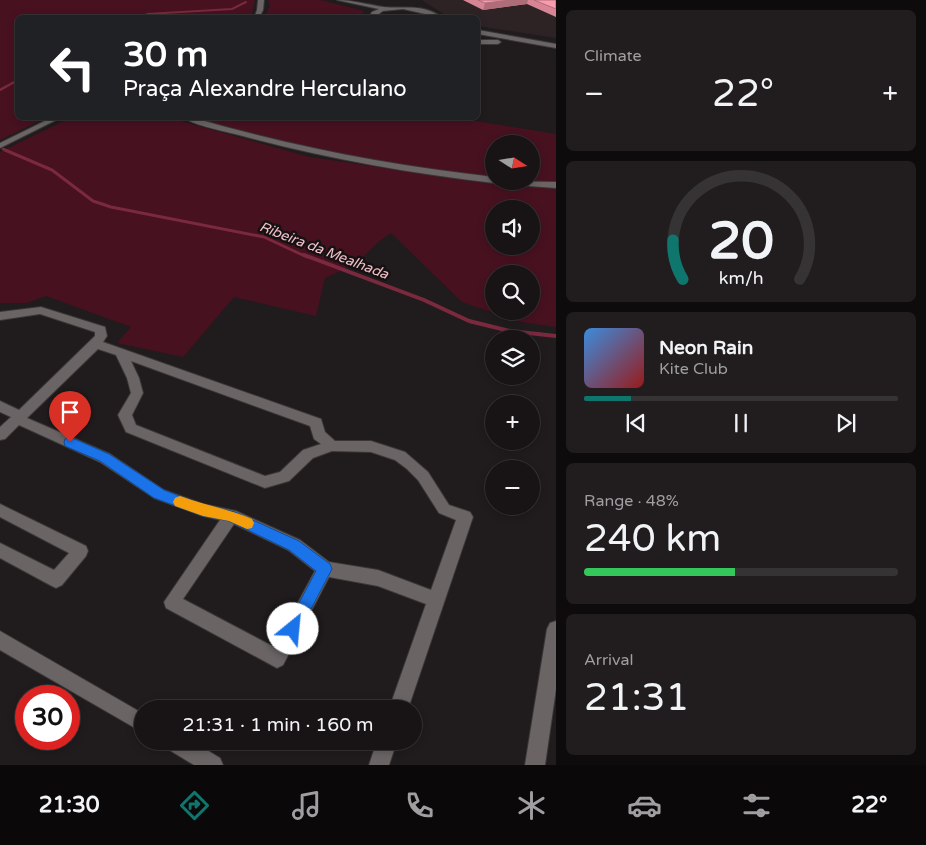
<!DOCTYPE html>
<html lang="en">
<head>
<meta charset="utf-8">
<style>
  body { margin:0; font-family:"Varela Round",sans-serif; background:#211d1e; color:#f1f3f6; height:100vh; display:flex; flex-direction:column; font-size:19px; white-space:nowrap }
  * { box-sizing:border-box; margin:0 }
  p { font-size:16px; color:#9f9ea0 }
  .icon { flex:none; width:28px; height:28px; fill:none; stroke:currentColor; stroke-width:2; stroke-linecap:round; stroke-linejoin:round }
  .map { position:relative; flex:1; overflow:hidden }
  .drawer { display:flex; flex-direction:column; gap:10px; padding:10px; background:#0d0b0c; width:370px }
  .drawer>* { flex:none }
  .guide { position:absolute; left:15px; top:15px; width:465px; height:105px; border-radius:8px; box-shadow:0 2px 8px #0003,0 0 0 1px #363334; background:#202124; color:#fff; overflow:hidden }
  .needle { width:32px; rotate:102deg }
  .buttons { position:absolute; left:485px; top:135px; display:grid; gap:10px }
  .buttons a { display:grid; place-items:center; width:55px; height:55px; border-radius:50%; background:#181415; box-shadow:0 2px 8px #0003,0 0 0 1px #363334; font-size:25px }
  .speed { position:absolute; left:15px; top:685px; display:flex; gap:10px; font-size:25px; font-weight:700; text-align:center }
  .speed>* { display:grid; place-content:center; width:65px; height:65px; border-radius:50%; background:#181415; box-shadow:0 2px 8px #0003,0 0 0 1px #363334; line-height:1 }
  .speed .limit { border:8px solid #d22; background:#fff; color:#111 }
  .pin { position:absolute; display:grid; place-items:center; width:42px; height:42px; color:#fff; margin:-51px -21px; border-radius:50% 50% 50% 0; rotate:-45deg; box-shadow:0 0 5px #0007 }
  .pin .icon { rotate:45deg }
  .me { position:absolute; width:55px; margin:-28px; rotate:28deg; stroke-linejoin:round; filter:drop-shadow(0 0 4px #0008) }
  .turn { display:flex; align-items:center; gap:18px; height:105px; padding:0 25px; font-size:22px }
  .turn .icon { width:65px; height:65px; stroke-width:2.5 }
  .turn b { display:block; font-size:35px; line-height:42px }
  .big { font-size:38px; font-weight:600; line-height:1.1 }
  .drawer .widget { flex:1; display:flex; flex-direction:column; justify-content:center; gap:8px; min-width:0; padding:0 18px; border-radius:8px; background:#211d1e }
  .drawer .dial { align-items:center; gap:0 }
  .dial svg { height:130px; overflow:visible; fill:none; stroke:#363334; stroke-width:7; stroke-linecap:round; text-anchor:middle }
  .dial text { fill:#f1f3f6; stroke:none }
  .song { display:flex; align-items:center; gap:15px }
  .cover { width:60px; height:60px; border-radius:8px; background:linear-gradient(135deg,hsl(210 70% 55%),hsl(0 70% 35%)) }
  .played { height:5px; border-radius:2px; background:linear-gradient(90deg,#0f766e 15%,#363334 15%) }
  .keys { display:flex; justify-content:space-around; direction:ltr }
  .heat { display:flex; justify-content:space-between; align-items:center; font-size:28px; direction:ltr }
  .charge { height:8px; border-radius:4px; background:linear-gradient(90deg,#34c759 48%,#363334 0) }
  .trip { position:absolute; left:134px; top:700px; width:288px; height:50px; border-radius:25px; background:#181415; box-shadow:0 2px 8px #0003,0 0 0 1px #363334; font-weight:600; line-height:50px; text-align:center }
  .menu { display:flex; height:80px; justify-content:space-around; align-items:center; background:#0a0808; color:#9f9ea0 }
  .menu .icon { width:35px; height:35px }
  .menu .selected { color:#0f766e }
  .menu b { font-size:22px; color:#f1f3f6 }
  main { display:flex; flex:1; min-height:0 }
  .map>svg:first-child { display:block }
  .built { fill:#2d2325 }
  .green { fill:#471120; fill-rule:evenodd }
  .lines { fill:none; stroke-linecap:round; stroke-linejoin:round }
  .stream-far3 { stroke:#7a293e; stroke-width:2 }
  .stream-far2 { stroke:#7a293e; stroke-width:2.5 }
  .stream-far1 { stroke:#7a293e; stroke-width:3 }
  .stream { stroke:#7a293e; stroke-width:4 }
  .minor-casing { stroke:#3a3737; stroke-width:2 }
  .tertiary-casing { stroke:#3a3737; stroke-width:2 }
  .secondary-casing { stroke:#3a3737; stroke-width:2 }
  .minor { fill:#6a6465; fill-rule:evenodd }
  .tertiary { fill:#6a6465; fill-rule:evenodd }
  .secondary { fill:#6a6465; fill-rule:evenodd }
  .wall { fill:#d78595 }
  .shaded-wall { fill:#af6c79 }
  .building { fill:#fa9bad; stroke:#af6c79 }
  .route { fill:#1a73e8; stroke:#114b97 }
  .slow { fill:#f59e0b }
  .labels { text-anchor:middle; stroke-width:5; stroke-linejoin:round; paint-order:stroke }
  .far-water-label { font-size:14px; font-style:italic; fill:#f2c0c8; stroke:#161213 }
</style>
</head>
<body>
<main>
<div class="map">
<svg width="556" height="765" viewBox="0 0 556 765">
  <rect width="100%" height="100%" fill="#201b1c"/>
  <path class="built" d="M 422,0 L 556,0 L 556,38 L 478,26 L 478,18 L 448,17 Z"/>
  <path class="green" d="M 0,0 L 255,0 L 251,17 L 18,18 L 18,118 L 45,118 L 0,140 Z
    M 268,0 L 321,0 L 364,11 L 362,17 L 264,17 L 270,6 Z
    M 70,118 L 170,118 L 310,157 L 480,182 L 556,188 L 556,327 L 521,322 L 462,302 L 391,233 C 380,239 373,248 364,256 C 352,266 339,272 325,278 L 316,316 L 234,297 L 183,357 L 117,343 L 131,327 L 46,296 L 27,303 L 0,303 L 0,152 ZM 494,209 L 531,209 L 531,246 L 494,246 ZM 494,274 L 531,274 L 531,311 L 494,311 Z
    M 198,118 L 458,118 L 556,134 L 556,182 L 531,181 L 531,144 L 494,144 L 494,178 C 393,167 294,147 198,118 Z"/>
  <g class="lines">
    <path class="stream-far3" d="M 150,18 L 147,14 L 232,9 L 246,2"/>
    <path class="stream-far2" d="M 0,90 L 18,80
      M 3,149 L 8,151"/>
    <path class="stream-far1" d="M 5,150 L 52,170 L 93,201 L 111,207 L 264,237 L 307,257"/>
    <path class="stream" d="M 304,255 L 424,300 L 469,321 L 510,331 L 556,336"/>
    <defs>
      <path id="minor" d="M 478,40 L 498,40 L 501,42 L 498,44 L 478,44 Z
        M 184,118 L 194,118 C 293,147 392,166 494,177 L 494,181 L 497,181 L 494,183 C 408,173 323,158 239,135 C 224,131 196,126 184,118 Z
        M 498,181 L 556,182 L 556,188 L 502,184 Z
        M 41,307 L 105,327 L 107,336 L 103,342 L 321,419 L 325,432 L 335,441 L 371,441 L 405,452 L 428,472 L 449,505 L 470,512 L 473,517 L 408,709 L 389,709 L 426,604 L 378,586 L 329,577 L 283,665 L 277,668 L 166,608 L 164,602 L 220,520 L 203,516 L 154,498 L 100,462 L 19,425 L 5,439 L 0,440 L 0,427 L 11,417 L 0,412 L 0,401 L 19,410 L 95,336 L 95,332 L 40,314 L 0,320 L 0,312 ZM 98,349 L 116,355 L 127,378 L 131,393 L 118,415 L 126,432 L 260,486 L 265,488 L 289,481 L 313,458 L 332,451 L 371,452 L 395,460 L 407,469 L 418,480 L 439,513 L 456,520 L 431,590 L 378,570 L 329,562 L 300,540 L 236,511 L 203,504 L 164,490 L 110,454 L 27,418 ZM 131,361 L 310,426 L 314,439 L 321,444 L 303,450 L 280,472 L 265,476 L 136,425 L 132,415 L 143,393 L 139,378 ZM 234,524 L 288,550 L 315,571 L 274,647 L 183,599 Z
        M 0,504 L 86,546 L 88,551 L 86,556 L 62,585 L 56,588 L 50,585 L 0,558 L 0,543 L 54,570 L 69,553 L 0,517 Z
        M 556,621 L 556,689 L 545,765 L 525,765 L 547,629 L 550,623 Z
        M 377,741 L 397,741 L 389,765 L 369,765 Z"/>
      <path id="tertiary" d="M 258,0 L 264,0 L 263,10 L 259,18 L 254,18 L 257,10 Z
        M 51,118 L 60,118 L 0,148 L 0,143 Z
        M 0,631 L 142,713 L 142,732 L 0,650 Z
        M 163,741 L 192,741 L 220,758 L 223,765 L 194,765 L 166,748 Z"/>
      <path id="secondary" d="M 337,0 C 353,0 368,5 384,7 C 405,9 423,3 443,18 L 403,9 L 383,11 L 373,18 L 368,18 L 372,12 L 379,9 Z
        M 478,30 L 556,44 L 556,48 L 478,34 Z"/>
    </defs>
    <use href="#minor" class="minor-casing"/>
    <use href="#tertiary" class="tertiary-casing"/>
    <use href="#secondary" class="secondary-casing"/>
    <use href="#minor" class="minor"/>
    <use href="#tertiary" class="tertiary"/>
    <use href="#secondary" class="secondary"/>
  </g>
  <path class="wall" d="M 463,0 L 556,0 L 556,17 L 527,4 L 483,10 Z"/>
  <path class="shaded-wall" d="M 511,0 L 528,0 L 527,4 L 483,10 L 485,3 Z"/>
  <path class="building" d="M 478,0 L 511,0 L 485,3 Z
    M 534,0 L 556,0 L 556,9 Z"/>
  <path class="route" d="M 70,437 L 109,454 L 164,490 L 203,505 L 235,512 L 299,541 L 330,564 L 332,569 L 298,634 L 293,637 L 287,634 L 285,629 L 316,571 L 289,550 L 229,521 L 203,516 L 154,498 L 100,461 L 65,446 L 64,442 L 65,439 Z"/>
  <path class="slow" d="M 180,496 C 204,505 229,509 252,519 L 254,523 L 252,528 L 247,529 L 229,521 L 203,516 L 175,506 L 173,502 L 175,498 Z"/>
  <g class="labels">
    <g class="far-water-label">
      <text transform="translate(324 250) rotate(21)" y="5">Ribeira da Mealhada</text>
    </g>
  </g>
</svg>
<div class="buttons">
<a><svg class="needle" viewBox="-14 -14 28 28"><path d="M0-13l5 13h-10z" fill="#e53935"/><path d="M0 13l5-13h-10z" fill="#9f9ea0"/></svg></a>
<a><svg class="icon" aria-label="sound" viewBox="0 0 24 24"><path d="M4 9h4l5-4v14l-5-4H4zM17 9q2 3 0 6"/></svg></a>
<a><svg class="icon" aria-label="search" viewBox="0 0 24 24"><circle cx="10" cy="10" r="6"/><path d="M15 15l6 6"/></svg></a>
<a><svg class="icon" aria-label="layers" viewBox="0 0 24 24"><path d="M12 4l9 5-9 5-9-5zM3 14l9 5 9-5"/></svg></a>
<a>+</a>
<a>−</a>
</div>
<div class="speed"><div class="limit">30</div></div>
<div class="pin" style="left:70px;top:442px;background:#d93025"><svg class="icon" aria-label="arrive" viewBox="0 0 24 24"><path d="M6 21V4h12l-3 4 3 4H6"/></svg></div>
<svg class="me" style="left:293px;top:629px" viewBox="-20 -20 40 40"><circle r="19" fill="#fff"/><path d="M0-13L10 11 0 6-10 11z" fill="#1a73e8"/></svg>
<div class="trip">21:31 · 1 min · 160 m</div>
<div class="guide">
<div class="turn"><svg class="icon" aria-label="left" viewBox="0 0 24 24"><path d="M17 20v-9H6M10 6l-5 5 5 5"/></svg><div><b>30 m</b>Praça Alexandre Herculano</div></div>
</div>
</div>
<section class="drawer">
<div class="widget"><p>Climate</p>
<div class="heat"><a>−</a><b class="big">22°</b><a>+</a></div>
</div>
<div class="widget dial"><svg viewBox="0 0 100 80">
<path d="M14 69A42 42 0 1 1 86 69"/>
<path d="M14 69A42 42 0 0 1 8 45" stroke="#0f766e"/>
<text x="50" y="56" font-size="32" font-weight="700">20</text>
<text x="50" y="72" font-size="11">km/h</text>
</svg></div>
<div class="widget">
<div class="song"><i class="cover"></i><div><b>Neon Rain</b><p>Kite Club</p></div></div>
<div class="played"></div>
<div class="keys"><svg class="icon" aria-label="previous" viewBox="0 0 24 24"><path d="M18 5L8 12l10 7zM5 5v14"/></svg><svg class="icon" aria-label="pause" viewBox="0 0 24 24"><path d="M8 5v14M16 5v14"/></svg><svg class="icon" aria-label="next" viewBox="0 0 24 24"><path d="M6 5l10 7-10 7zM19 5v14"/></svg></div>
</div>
<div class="widget"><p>Range · 48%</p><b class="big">240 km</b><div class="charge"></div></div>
<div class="widget"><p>Arrival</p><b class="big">21:31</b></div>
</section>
</main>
<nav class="menu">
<b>21:30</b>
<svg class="icon selected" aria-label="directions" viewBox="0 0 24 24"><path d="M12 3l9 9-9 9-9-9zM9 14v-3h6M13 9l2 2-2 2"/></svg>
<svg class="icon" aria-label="music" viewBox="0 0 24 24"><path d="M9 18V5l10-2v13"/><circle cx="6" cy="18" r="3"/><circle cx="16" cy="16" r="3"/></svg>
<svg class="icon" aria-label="phone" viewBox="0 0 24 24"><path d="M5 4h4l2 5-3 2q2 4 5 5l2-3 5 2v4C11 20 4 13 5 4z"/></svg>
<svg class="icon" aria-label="climate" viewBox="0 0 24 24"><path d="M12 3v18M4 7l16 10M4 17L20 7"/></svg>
<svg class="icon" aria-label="car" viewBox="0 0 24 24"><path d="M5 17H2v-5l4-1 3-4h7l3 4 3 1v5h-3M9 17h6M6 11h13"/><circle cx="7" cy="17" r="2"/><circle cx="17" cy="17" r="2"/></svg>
<svg class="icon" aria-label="filters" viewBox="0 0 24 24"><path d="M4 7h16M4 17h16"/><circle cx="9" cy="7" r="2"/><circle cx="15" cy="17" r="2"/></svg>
<b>22°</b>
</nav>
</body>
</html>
